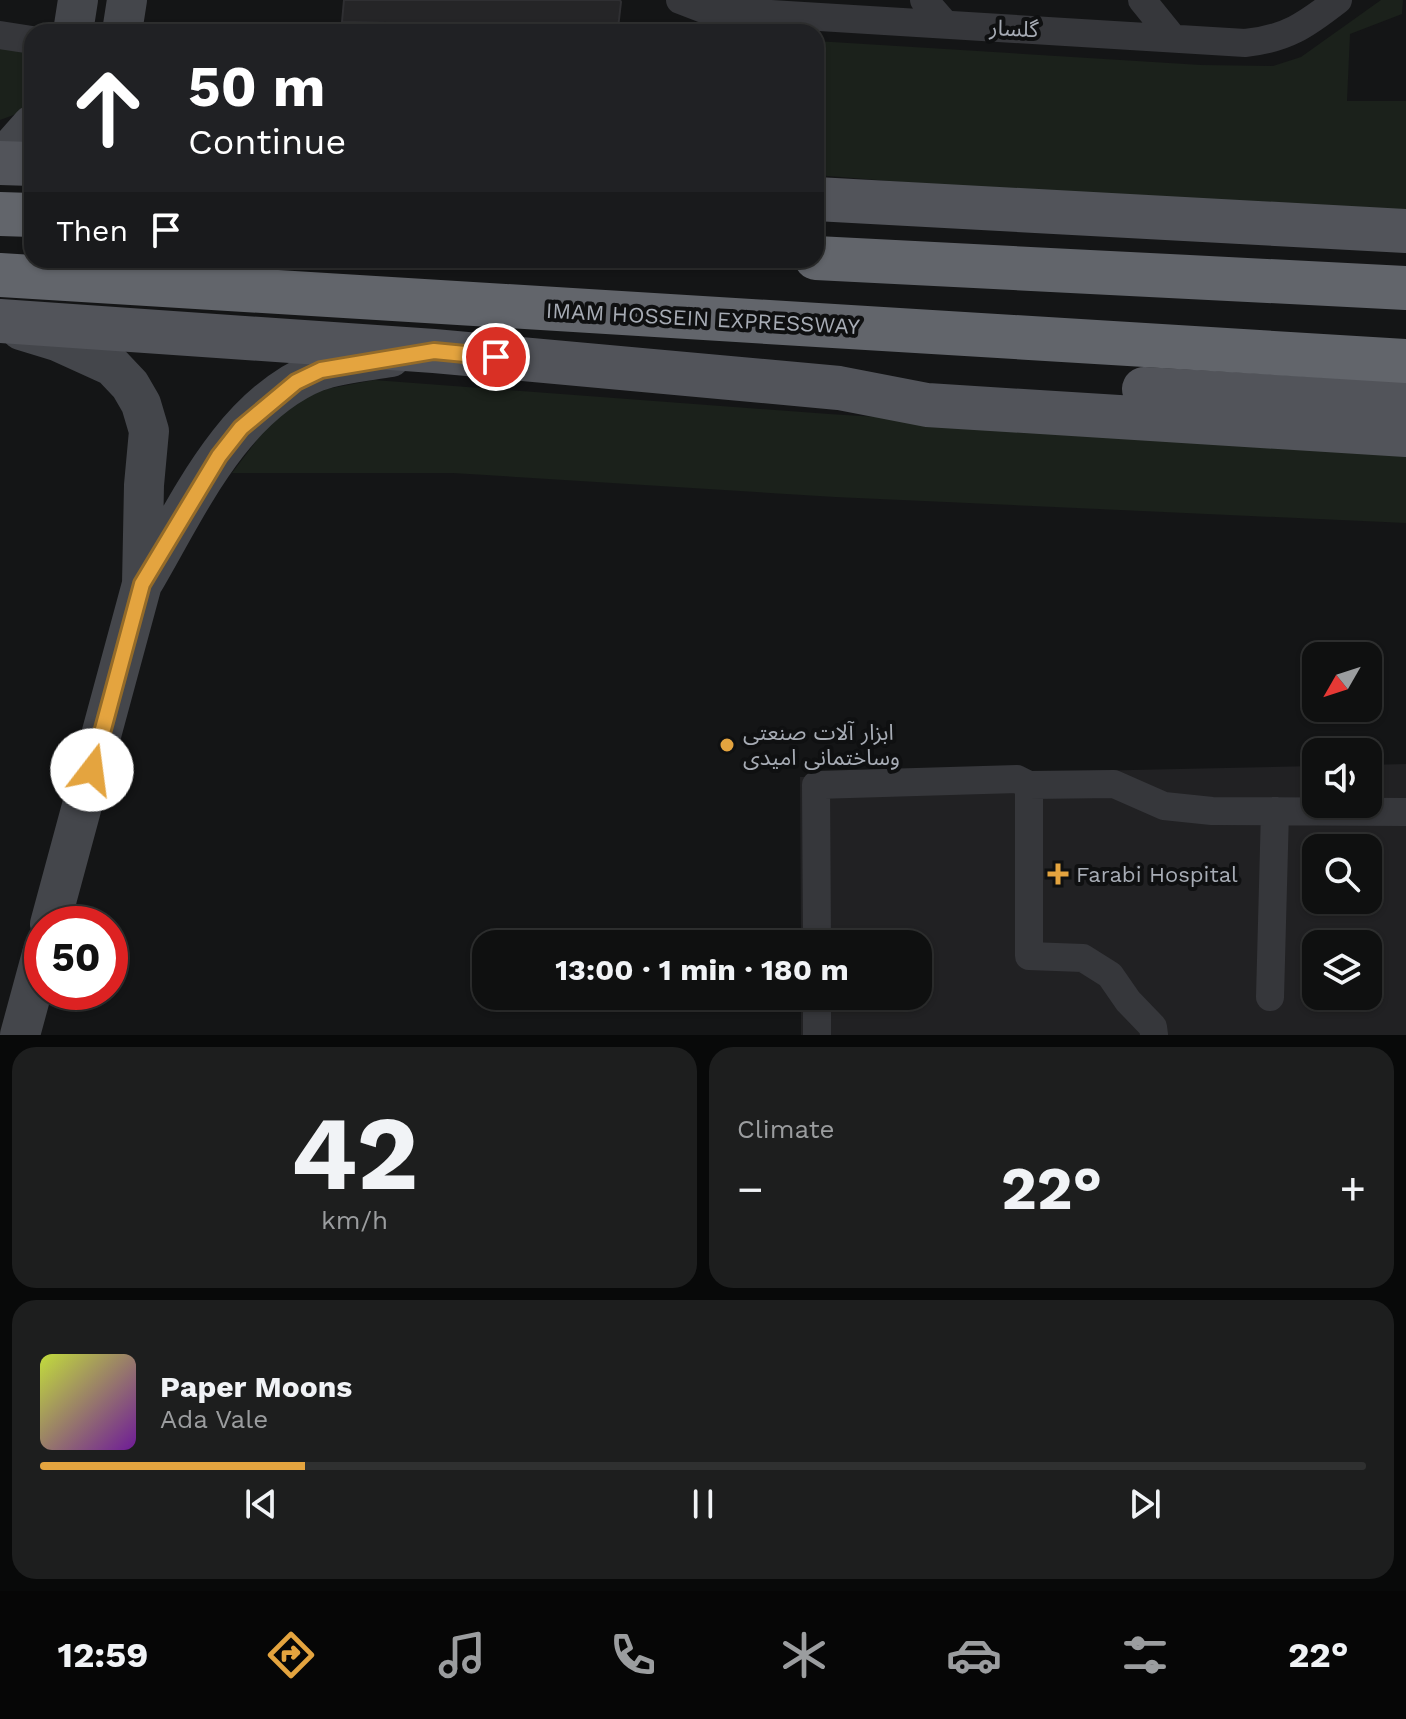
<!DOCTYPE html>
<html lang="en">
<head>
<meta charset="utf-8">
<style>
  body { margin:0; font-family:"Work Sans","Noto Sans Arabic",sans-serif; background:#1d1e1e; color:#f1f3f6; height:100vh; display:flex; flex-direction:column; font-size:30px; white-space:nowrap }
  * { box-sizing:border-box; margin:0 }
  p { font-size:26px; color:#9b9d9f }
  .icon { flex:none; width:44px; height:44px; fill:none; stroke:currentColor; stroke-width:2; stroke-linecap:round; stroke-linejoin:round }
  .map { position:relative; height:1035px; overflow:hidden }
  .details { display:flex; flex-direction:column; gap:12px; padding:12px; background:#080909; flex:1 }
  .details>* { flex:none }
  .top-card { position:absolute; left:24px; top:24px; width:800px; height:244px; border-radius:24px; box-shadow:0 2px 6px #0004,0 0 0 2px #2f3030; background:#202124; color:#fff; overflow:hidden }
  .needle { width:52px; rotate:231deg }
  .tools { position:absolute; left:1302px; top:642px; display:grid; gap:16px }
  .tools a { display:grid; place-items:center; width:80px; height:80px; border-radius:16px; background:#0f1010; box-shadow:0 2px 6px #0004,0 0 0 2px #2f3030; font-size:40px }
  .speed { position:absolute; left:24px; top:906px; display:flex; gap:16px; font-size:40px; font-weight:700; text-align:center }
  .speed>* { display:grid; place-content:center; width:104px; height:104px; border-radius:50%; background:#0f1010; box-shadow:0 2px 6px #0004,0 0 0 2px #2f3030; line-height:1 }
  .speed .limit { border:12px solid #d22; background:#fff; color:#111 }
  .pin { position:absolute; display:grid; place-items:center; width:68px; height:68px; color:#fff; margin:-34px; border:4px solid #fff; border-radius:50%; box-shadow:0 2px 8px #0007 }
  .me { position:absolute; width:88px; margin:-44px; rotate:15deg; stroke-linejoin:round; filter:drop-shadow(0 0 6px #0008) }
  .turn { display:flex; align-items:center; gap:28px; height:168px; padding:0 32px; font-size:36px }
  .turn .icon { width:104px; height:104px; stroke-width:2.5 }
  .turn b { display:block; font-size:56px; line-height:68px }
  .then { display:flex; align-items:center; height:76px; padding:0 32px; background:#0003; gap:16px; font-size:30px }
  .big { font-size:60px; font-weight:700; line-height:1.1 }
  .details .card { flex:1; display:flex; flex-direction:column; justify-content:center; gap:12px; min-width:0; padding:0 28px; border-radius:24px; background:#1d1e1e }
  .details .dial { align-items:center; gap:0 }
  .dial b { font-size:104px; line-height:1 }
  .song { display:flex; align-items:center; gap:24px }
  .cover { width:96px; height:96px; border-radius:12px; background:linear-gradient(135deg,hsl(70 70% 55%),hsl(280 70% 35%)) }
  .played { height:8px; border-radius:4px; background:linear-gradient(90deg,#e4a43f 20%,#2f3030 20%) }
  .keys { display:flex; justify-content:space-around; direction:ltr }
  .heat { display:flex; justify-content:space-between; align-items:center; font-size:44px; direction:ltr }
  .details .tiles { flex:1; display:grid; gap:12px; grid-template-columns:1fr 1fr }
  .card:last-child { grid-column:span 2 }
  .trip { position:absolute; left:472px; top:930px; width:460px; height:80px; border-radius:24px; background:#0f1010; box-shadow:0 2px 6px #0004,0 0 0 2px #2f3030; font-weight:700; line-height:80px; text-align:center }
  .dock { display:flex; height:128px; justify-content:space-around; align-items:center; background:#060606; color:#9b9d9f }
  .dock .icon { width:56px; height:56px }
  .dock .selected { color:#e4a43f }
  .dock b { font-size:36px; color:#f1f3f6 }
  .map>svg:first-child { display:block }
  .built { fill:#212123; fill-rule:evenodd }
  .green { fill:#1b211b }
  .building { fill:#252527; stroke:#2f2f32; stroke-width:2 }
  .lines { fill:none; stroke-linecap:round; stroke-linejoin:round }
  .street { stroke:#36373b; stroke-width:28 }
  .secondary { stroke:#44464b; stroke-width:40 }
  .primary { stroke:#52545a; stroke-width:44 }
  .highway { stroke:#62656b; stroke-width:44 }
  .route-casing { stroke:#946b29; stroke-width:20 }
  .route { stroke:#e4a43f; stroke-width:14 }
  .poi-dot { fill:#e4a43f; stroke:#0f1011; stroke-width:3 }
  .labels { text-anchor:middle; stroke-width:8; stroke-linejoin:round; paint-order:stroke }
  .street-label { font-size:22px; fill:#a7acb5; stroke:#0f1011 }
  .poi-label { font-size:22px; fill:#a7acb5; stroke:#0f1011; text-anchor:start }
</style>
</head>
<body>
<div class="map">
<svg width="1406" height="1035" viewBox="0 0 1406 1035">
  <rect width="100%" height="100%" fill="#141516"/>
  <path class="built" d="M 1406,764 L 1406,1035 L 801,1035 L 801,996 L 918,996 L 918,944 L 801,944 L 800,777 L 1316,766 L 1316,804 L 1368,804 L 1368,765 ZM 1316,848 L 1368,848 L 1368,900 L 1316,900 ZM 1316,944 L 1368,944 L 1368,996 L 1316,996 Z"/>
  <path class="green" d="M 1381,0 L 1403,0 L 1402,14 L 1350,34 L 1347,101 L 1406,101 L 1406,210 L 1197,206 L 816,175 L 816,41 L 1201,65 L 1273,66 L 1301,57 Z
    M 0,47 L 32,53 L 32,104 L 19,113 L 0,120 Z
    M 374,380 L 829,414 L 1406,450 L 1406,523 L 835,497 L 453,473 L 232,473 L 284,404 L 316,391 Z"/>
  <path class="building" d="M 344,0 L 620,0 L 621,2 L 618,28 L 342,22 Z"/>
  <g class="lines">
    <path class="street" d="M 680,0 L 706,10 L 1245,43 C 1286,39 1306,25 1338,0
      M 924,0 L 945,24
      M 1142,0 L 1172,37
      M 0,35 L 32,40
      M 817,944 L 816,785 L 1017,779 L 1029,785
      M 817,996 L 817,1035
      M 1270,997 L 1275,811
      M 1154,1035 L 1153,1027 L 1128,1001 L 1110,975 L 1083,958 L 1029,956 L 1029,785 L 1114,784 L 1164,806 L 1212,811 L 1406,812"/>
    <path class="secondary" d="M 73,32 L 78,0
      M 122,32 L 127,0
      M 0,161 L 32,125
      M 21,330 L 57,341 L 112,366 L 130,385 L 141,404 L 149,431 L 144,485 L 142,584 L 50,924
      M 144,581 C 188,506 232,405 318,371 C 341,363 367,361 391,357
      M 20,1035 L 42,954"/>
    <path class="primary" d="M 0,163 L 32,164
      M 816,199 L 1406,231
      M 0,321 L 434,351 L 839,388 L 927,405 L 1406,435
      M 1144,389 L 1406,404"/>
    <path class="highway" d="M 0,214 L 32,215
      M 816,258 L 1406,288
      M 0,275 L 1406,361"/>
  </g>
  <g class="lines">
    <defs>
      <path id="route" d="M 92,770 L 142,584 L 219,456 L 241,428 L 296,382 L 321,370 L 434,351 L 496,357"/>
    </defs>
    <use href="#route" class="route-casing"/>
    <use href="#route" class="route"/>
  </g>
  <g class="poi-dot">
    <circle cx="727" cy="745" r="8"/>
    <path d="M1054 862h8v8h8v8h-8v8h-8v-8h-8v-8h8z"/>
  </g>
  <g class="labels">
    <g class="street-label">
      <text transform="translate(1014 28) rotate(3)" y="8">گلسار</text>
      <text transform="translate(703 318) rotate(3)" y="8">IMAM HOSSEIN EXPRESSWAY</text>
    </g>
    <g class="poi-label">
      <text x="743" y="740">ابزار آلات صنعتی<tspan x="743" dy="25">وساختمانی امیدی</tspan></text>
      <text x="1076" y="882">Farabi Hospital</text>
    </g>
  </g>
</svg>
<div class="tools">
<a><svg class="needle" viewBox="-14 -14 28 28"><path d="M0-13l5 13h-10z" fill="#e53935"/><path d="M0 13l5-13h-10z" fill="#9b9d9f"/></svg></a>
<a><svg class="icon" aria-label="sound" viewBox="0 0 24 24"><path d="M4 9h4l5-4v14l-5-4H4zM17 9q2 3 0 6"/></svg></a>
<a><svg class="icon" aria-label="search" viewBox="0 0 24 24"><circle cx="10" cy="10" r="6"/><path d="M15 15l6 6"/></svg></a>
<a><svg class="icon" aria-label="layers" viewBox="0 0 24 24"><path d="M12 4l9 5-9 5-9-5zM3 14l9 5 9-5"/></svg></a>
</div>
<div class="speed"><div class="limit">50</div></div>
<div class="pin" style="left:496px;top:357px;background:#d93025"><svg class="icon" aria-label="arrive" viewBox="0 0 24 24"><path d="M6 21V4h12l-3 4 3 4H6"/></svg></div>
<svg class="me" style="left:92px;top:770px" viewBox="-20 -20 40 40"><circle r="19" fill="#fff"/><path d="M0-13L10 11 0 6-10 11z" fill="#e4a43f"/></svg>
<div class="trip">13:00 · 1 min · 180 m</div>
<div class="top-card">
<div class="turn"><svg class="icon" aria-label="ahead" viewBox="0 0 24 24"><path d="M12 20V5M6 11l6-6 6 6"/></svg><div><b>50 m</b>Continue</div></div>
<div class="then">Then<svg class="icon" aria-label="arrive" viewBox="0 0 24 24"><path d="M6 21V4h12l-3 4 3 4H6"/></svg></div>
</div>
</div>
<section class="details">
<div class="tiles">
<div class="card dial"><b>42</b><p>km/h</p></div>
<div class="card"><p>Climate</p>
<div class="heat"><a>−</a><b class="big">22°</b><a>+</a></div>
</div>
<div class="card">
<div class="song"><i class="cover"></i><div><b>Paper Moons</b><p>Ada Vale</p></div></div>
<div class="played"></div>
<div class="keys"><svg class="icon" aria-label="previous" viewBox="0 0 24 24"><path d="M18 5L8 12l10 7zM5 5v14"/></svg><svg class="icon" aria-label="pause" viewBox="0 0 24 24"><path d="M8 5v14M16 5v14"/></svg><svg class="icon" aria-label="next" viewBox="0 0 24 24"><path d="M6 5l10 7-10 7zM19 5v14"/></svg></div>
</div>
</div>
</section>
<nav class="dock">
<b>12:59</b>
<svg class="icon selected" aria-label="directions" viewBox="0 0 24 24"><path d="M12 3l9 9-9 9-9-9zM9 14v-3h6M13 9l2 2-2 2"/></svg>
<svg class="icon" aria-label="music" viewBox="0 0 24 24"><path d="M9 18V5l10-2v13"/><circle cx="6" cy="18" r="3"/><circle cx="16" cy="16" r="3"/></svg>
<svg class="icon" aria-label="phone" viewBox="0 0 24 24"><path d="M5 4h4l2 5-3 2q2 4 5 5l2-3 5 2v4C11 20 4 13 5 4z"/></svg>
<svg class="icon" aria-label="climate" viewBox="0 0 24 24"><path d="M12 3v18M4 7l16 10M4 17L20 7"/></svg>
<svg class="icon" aria-label="car" viewBox="0 0 24 24"><path d="M5 17H2v-5l4-1 3-4h7l3 4 3 1v5h-3M9 17h6M6 11h13"/><circle cx="7" cy="17" r="2"/><circle cx="17" cy="17" r="2"/></svg>
<svg class="icon" aria-label="filters" viewBox="0 0 24 24"><path d="M4 7h16M4 17h16"/><circle cx="9" cy="7" r="2"/><circle cx="15" cy="17" r="2"/></svg>
<b>22°</b>
</nav>
</body>
</html>
